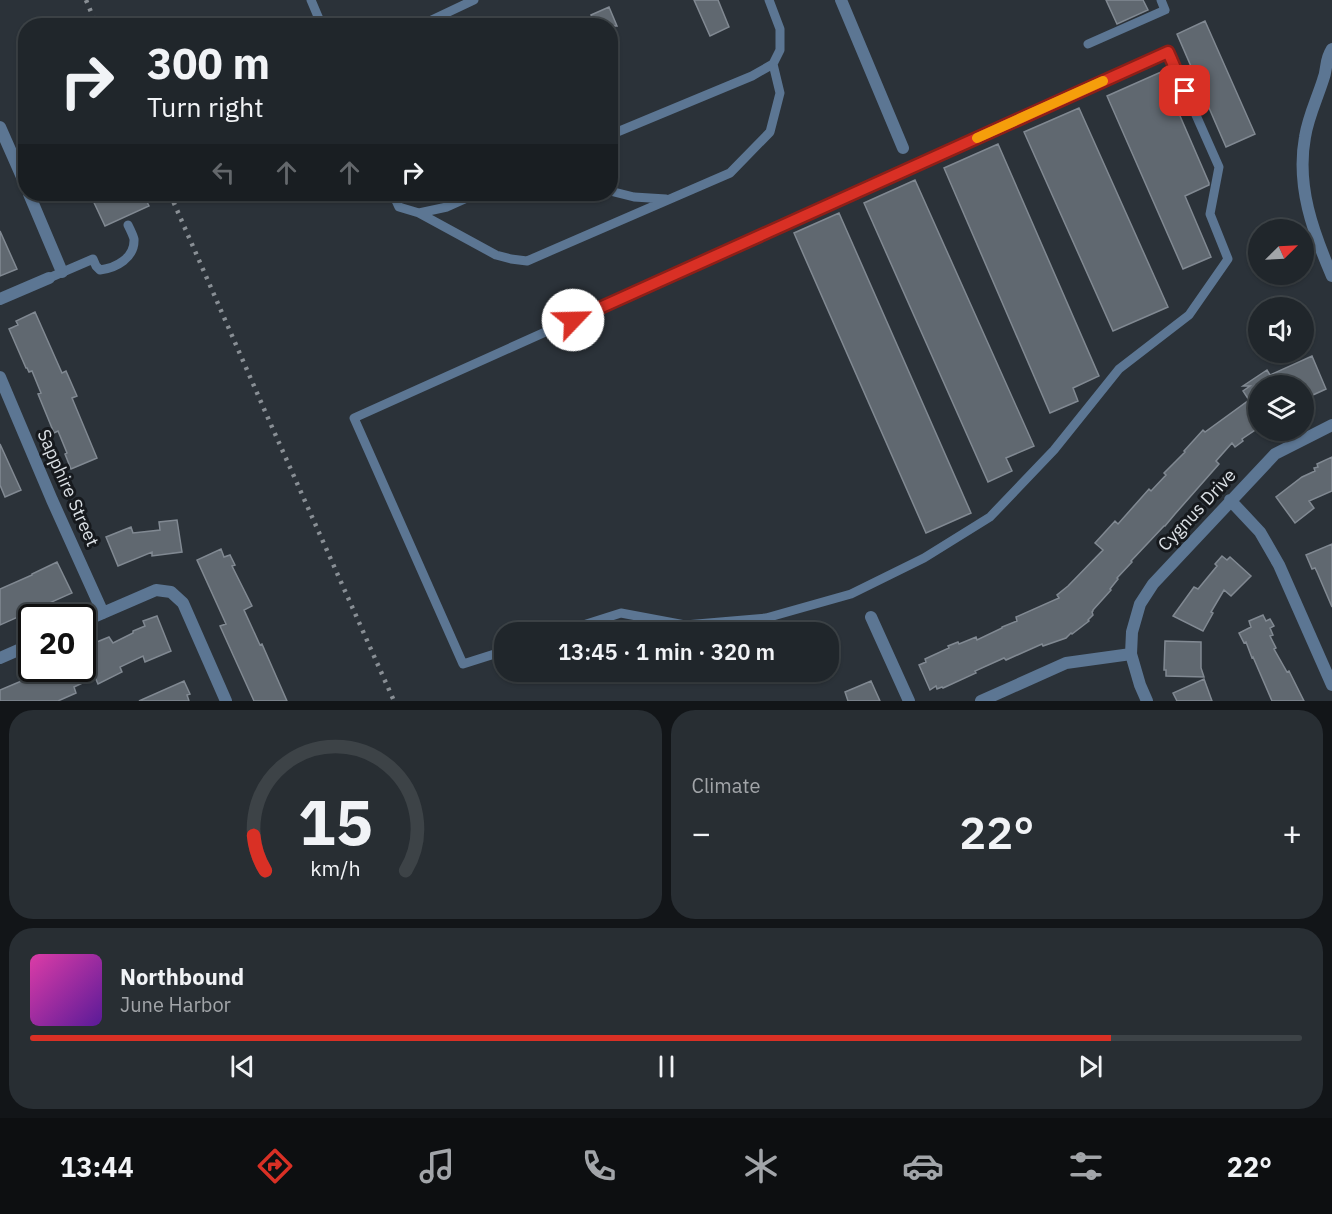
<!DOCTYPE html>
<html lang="en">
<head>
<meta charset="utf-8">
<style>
  body { margin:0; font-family:"IBM Plex Sans",sans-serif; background:#282e33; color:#f1f3f6; height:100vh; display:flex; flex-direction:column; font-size:22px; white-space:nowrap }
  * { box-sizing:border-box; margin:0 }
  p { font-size:20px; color:#a2a5a9 }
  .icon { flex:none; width:33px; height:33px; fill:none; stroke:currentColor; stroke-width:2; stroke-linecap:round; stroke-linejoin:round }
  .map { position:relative; height:701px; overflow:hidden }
  .sheet { display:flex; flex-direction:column; gap:9px; padding:9px; background:#121518; flex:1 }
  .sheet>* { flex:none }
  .banner { position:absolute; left:18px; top:18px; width:600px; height:183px; border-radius:24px; box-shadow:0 2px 4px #0004,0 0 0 2px #3d4347; background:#20262b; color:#f1f3f6; overflow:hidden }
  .needle { width:39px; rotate:66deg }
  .tools { position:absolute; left:1248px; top:219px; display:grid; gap:12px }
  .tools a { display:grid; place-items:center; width:66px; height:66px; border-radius:50%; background:#20262b; box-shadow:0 2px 4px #0004,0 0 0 2px #3d4347; font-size:30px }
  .speed { position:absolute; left:18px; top:604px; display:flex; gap:12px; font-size:30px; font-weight:700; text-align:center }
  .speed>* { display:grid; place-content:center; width:78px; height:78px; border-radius:50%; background:#20262b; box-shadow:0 2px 4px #0004,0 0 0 2px #3d4347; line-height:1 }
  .speed .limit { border:3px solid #111; border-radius:9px; background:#fff; color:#111 }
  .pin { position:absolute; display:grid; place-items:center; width:51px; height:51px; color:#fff; margin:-26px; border-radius:12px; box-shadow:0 3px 9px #0006 }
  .me { position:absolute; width:66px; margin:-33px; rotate:66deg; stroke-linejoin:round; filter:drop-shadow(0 0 4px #0008) }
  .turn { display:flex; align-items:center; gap:21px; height:126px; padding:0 30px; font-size:27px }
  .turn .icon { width:78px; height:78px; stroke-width:2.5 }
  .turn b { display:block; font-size:42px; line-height:51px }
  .lanes { display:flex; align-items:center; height:57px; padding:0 30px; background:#0003; justify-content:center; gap:30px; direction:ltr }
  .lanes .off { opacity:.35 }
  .big { font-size:45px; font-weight:600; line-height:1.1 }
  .sheet .widget { flex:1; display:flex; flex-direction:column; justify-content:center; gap:9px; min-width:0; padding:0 21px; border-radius:24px; background:#282e33 }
  .sheet .dial { align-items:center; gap:0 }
  .dial svg { height:156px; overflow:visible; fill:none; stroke:#3d4347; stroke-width:7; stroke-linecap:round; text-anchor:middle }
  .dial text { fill:#f1f3f6; stroke:none }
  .song { display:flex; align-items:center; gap:18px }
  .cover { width:72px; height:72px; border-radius:9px; background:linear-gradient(135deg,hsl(320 70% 55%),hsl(270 70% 35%)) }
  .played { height:6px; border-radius:3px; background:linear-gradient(90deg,#d93025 85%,#3d4347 85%) }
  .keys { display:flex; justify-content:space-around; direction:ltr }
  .heat { display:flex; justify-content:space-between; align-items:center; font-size:33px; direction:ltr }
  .sheet .tiles { flex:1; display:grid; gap:9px; grid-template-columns:1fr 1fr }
  .widget:last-child { grid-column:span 2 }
  .trip { position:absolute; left:494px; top:622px; width:345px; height:60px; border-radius:24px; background:#20262b; box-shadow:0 2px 4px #0004,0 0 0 2px #3d4347; font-weight:600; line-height:60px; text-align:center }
  .menu { display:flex; height:96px; justify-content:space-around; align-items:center; background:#0d0f11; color:#a2a5a9 }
  .menu .icon { width:42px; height:42px }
  .menu .current { color:#d93025 }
  .menu b { font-size:27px; color:#f1f3f6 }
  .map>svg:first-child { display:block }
  .building { fill:#606870; stroke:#818992; stroke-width:1.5 }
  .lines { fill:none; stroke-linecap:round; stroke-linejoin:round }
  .lane { stroke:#5c7693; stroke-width:9 }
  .street { stroke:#5c7693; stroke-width:12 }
  .rail { stroke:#898f95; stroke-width:4.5; stroke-dasharray:3 6; stroke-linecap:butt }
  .route-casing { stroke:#8d1f18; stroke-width:15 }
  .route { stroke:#d93025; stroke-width:10 }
  .slow { stroke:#f59e0b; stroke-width:10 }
  .labels { text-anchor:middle; stroke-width:6; stroke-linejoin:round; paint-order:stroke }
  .street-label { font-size:18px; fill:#dce1e6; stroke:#16191d }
</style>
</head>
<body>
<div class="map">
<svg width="1332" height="701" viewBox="0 0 1332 701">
  <rect width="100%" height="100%" fill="#2b3239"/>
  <path class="building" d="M 694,0 L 718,0 L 729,27 L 710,36 Z
    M 1106,0 L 1143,0 L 1148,10 L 1117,24 Z
    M 609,7 L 617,26 L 596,26 L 591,15 Z
    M 1205,21 L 1255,134 L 1226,147 L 1177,34 Z
    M 1161,72 L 1209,183 L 1209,185 L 1185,196 L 1211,257 L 1183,269 L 1107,96 Z
    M 1079,108 L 1168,307 L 1113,331 L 1024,132 Z
    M 998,144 L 1099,376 L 1073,388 L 1078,401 L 1050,413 L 944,168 Z
    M 915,180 L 1034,446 L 1006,458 L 1012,471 L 988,482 L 864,203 Z
    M 90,194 L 143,194 L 149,206 L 105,226 Z
    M 839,213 L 971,513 L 926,533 L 794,233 Z
    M 0,231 L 17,269 L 0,276 Z
    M 35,312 L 62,373 L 66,371 L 77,396 L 72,398 L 97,458 L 71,469 L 65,454 L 67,453 L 58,431 L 54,433 L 38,394 L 41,393 L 32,371 L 29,372 L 27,368 L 26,368 L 9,329 L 18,325 L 16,321 Z
    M 1312,356 L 1326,389 L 1304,399 L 1304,386 L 1258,386 L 1258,428 L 1242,439 L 1243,441 L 1235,447 L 1232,443 L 1216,461 L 1219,464 L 1175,514 L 1165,526 L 1164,526 L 1131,561 L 1132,562 L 1117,578 L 1118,579 L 1110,589 L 1111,590 L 1093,610 L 1093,611 L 1092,612 L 1093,615 L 1088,620 L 1089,621 L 1072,634 L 1071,633 L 1066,638 L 1043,646 L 1042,644 L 1006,660 L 1004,658 L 975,671 L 976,673 L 943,688 L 942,687 L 937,689 L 936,686 L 930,690 L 919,665 L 926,662 L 925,659 L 949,648 L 948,646 L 958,642 L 959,644 L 976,637 L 977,640 L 1002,628 L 1002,627 L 1017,621 L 1016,617 L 1059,598 L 1057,595 L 1068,586 L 1103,550 L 1095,543 L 1115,521 L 1118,524 L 1149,489 L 1151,491 L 1166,475 L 1164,473 L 1185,452 L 1184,451 L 1203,430 L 1205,432 L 1249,400 L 1243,391 L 1250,386 L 1243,386 L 1267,370 L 1270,375 Z
    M 0,444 L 21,490 L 5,497 L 0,485 Z
    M 1332,457 L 1332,491 L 1309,501 L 1314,508 L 1295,523 L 1276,497 L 1302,477 L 1315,471 L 1314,468 L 1318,467 L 1317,464 Z
    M 177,520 L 182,552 L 152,556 L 152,552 L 118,566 L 106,537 L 131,527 L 133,533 L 160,530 L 159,522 Z
    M 1332,544 L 1332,607 L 1317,572 L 1315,568 L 1312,569 L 1306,555 Z
    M 221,549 L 224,557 L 230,555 L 235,565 L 232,566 L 252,606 L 244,610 L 260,645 L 262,644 L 287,701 L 254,701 L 234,657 L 220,626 L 226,624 L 197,560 Z
    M 1222,556 L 1227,560 L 1230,557 L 1251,576 L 1231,596 L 1224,590 L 1211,612 L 1213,613 L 1203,631 L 1173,616 L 1194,587 L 1198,589 L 1217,566 L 1215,564 Z
    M 57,562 L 72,593 L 0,625 L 0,589 L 32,575 L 32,574 Z
    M 1263,615 L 1266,621 L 1270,619 L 1274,626 L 1270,628 L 1273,635 L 1270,636 L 1276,648 L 1274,649 L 1287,672 L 1289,671 L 1304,701 L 1272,701 L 1253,657 L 1252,658 L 1246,642 L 1244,643 L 1239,633 L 1251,627 L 1249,621 Z
    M 157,616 L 171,651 L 145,662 L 143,656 L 120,667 L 122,672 L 98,684 L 95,677 L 74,687 L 76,693 L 58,701 L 0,701 L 0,690 L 38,674 L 36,669 L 82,669 L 82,648 L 109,637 L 113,643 L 133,633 L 133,631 L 145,626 L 143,621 Z
    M 1165,641 L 1201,642 L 1201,668 L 1204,677 L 1166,676 L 1166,670 L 1164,670 Z
    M 1204,679 L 1212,701 L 1177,701 L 1173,693 Z
    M 184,681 L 190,694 L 187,695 L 189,701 L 139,701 Z
    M 871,681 L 880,701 L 848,701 L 845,692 Z"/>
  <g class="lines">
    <path class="lane" d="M 311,0 L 322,26
      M 419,26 L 474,0
      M 1088,44 L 1165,10 L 1161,0
      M 610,135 L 752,76 L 773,64 L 780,50 L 780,29 L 769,0
      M 610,191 L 634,197 L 666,199
      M 393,194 L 399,207 L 419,213 L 447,207 L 476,194
      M 419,213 L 496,255 L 511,259 L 527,261 L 730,173 L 770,132 L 780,93 L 773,64
      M 49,278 L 93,259 L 96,266 L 100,270 C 116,268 135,258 134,239 C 133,235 130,229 128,225
      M 504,651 L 463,664 L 354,418 L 1168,52 L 1219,167 L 1210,214 L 1228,259 L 1189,315 L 1119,369 L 1054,450 L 990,517 L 924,558 L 851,594 L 766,618 L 685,625 L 621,613 L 558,633"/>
    <path class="street" d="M 841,0 L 903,148
      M 1332,49 C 1324,62 1328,67 1323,80 C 1317,99 1308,117 1305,137 C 1296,186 1313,232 1332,276
      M 0,127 L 26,186
      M 29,194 L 62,272
      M 0,299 L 49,278
      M 0,377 L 52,500 L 103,613
      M 1230,500 L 1260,532 L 1279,565 L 1332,685
      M 871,617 L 909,701
      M 82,622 L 156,590 L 171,592 L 183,603 L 226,701
      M 0,658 L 32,644
      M 981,701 L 1066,663 L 1131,654
      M 1147,701 L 1140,685 L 1131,654 L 1132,632 L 1140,604 L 1153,584 L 1275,454 L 1332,425"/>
    <path class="rail" d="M 86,0 L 97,26
      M 170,194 L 268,418 L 394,701"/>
  </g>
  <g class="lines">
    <defs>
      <path id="route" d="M 573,320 L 1168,52 L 1185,91"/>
    </defs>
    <use href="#route" class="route-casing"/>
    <use href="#route" class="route"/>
    <path class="slow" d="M 977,138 L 1103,81"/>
  </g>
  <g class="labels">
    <g class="street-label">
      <text transform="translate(68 488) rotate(66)" y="6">Sapphire Street</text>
      <text transform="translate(1197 510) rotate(-47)" y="6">Cygnus Drive</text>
    </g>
  </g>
</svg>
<div class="tools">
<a><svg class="needle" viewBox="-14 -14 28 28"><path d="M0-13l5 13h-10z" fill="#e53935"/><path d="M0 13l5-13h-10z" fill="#a2a5a9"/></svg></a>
<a><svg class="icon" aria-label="sound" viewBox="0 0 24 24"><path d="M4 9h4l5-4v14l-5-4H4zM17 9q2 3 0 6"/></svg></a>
<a><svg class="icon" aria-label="layers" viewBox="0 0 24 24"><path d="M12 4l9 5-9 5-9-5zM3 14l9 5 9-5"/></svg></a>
</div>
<div class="speed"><div class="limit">20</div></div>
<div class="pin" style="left:1185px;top:91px;background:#d93025"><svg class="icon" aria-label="arrive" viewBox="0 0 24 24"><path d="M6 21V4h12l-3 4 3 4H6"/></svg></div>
<svg class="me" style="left:573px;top:320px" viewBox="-20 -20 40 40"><circle r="19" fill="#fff"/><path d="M0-13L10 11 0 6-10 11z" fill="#d93025"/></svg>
<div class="trip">13:45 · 1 min · 320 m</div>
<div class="banner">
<div class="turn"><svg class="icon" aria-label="right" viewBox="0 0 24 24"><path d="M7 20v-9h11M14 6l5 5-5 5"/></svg><div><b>300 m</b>Turn right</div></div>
<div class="lanes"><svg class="icon off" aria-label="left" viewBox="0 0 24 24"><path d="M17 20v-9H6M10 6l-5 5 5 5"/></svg><svg class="icon off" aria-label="ahead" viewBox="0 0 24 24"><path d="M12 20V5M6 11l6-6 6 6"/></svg><svg class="icon off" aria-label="ahead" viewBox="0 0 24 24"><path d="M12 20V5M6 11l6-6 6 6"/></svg><svg class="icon" aria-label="right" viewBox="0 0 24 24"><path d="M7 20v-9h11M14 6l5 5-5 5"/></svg></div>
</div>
</div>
<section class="sheet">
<div class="tiles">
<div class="widget dial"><svg viewBox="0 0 100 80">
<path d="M14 69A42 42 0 1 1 86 69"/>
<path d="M14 69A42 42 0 0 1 8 51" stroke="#d93025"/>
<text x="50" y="56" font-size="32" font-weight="700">15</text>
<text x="50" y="72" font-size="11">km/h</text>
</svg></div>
<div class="widget"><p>Climate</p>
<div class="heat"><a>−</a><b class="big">22°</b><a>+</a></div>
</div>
<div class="widget">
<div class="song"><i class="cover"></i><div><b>Northbound</b><p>June Harbor</p></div></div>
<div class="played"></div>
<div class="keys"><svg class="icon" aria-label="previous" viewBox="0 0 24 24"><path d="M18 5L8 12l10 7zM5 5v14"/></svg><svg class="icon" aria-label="pause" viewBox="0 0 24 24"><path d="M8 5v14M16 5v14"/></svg><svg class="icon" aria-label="next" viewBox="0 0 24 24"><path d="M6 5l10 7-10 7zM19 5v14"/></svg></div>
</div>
</div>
</section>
<nav class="menu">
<b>13:44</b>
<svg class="icon current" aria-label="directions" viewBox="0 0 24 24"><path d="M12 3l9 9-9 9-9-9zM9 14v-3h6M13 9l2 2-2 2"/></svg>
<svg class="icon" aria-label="music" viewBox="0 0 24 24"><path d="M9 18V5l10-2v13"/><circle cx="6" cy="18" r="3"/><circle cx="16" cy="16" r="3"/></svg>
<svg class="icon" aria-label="phone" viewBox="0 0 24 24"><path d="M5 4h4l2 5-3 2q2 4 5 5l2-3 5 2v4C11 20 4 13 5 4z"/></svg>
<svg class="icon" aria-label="climate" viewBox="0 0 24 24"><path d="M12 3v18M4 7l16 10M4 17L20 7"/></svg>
<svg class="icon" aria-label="car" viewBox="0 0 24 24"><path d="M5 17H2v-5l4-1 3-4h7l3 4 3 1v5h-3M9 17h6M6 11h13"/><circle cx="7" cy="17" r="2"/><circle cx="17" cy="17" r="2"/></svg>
<svg class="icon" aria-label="filters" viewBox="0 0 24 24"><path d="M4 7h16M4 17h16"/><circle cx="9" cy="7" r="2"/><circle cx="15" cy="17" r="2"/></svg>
<b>22°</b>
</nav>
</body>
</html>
